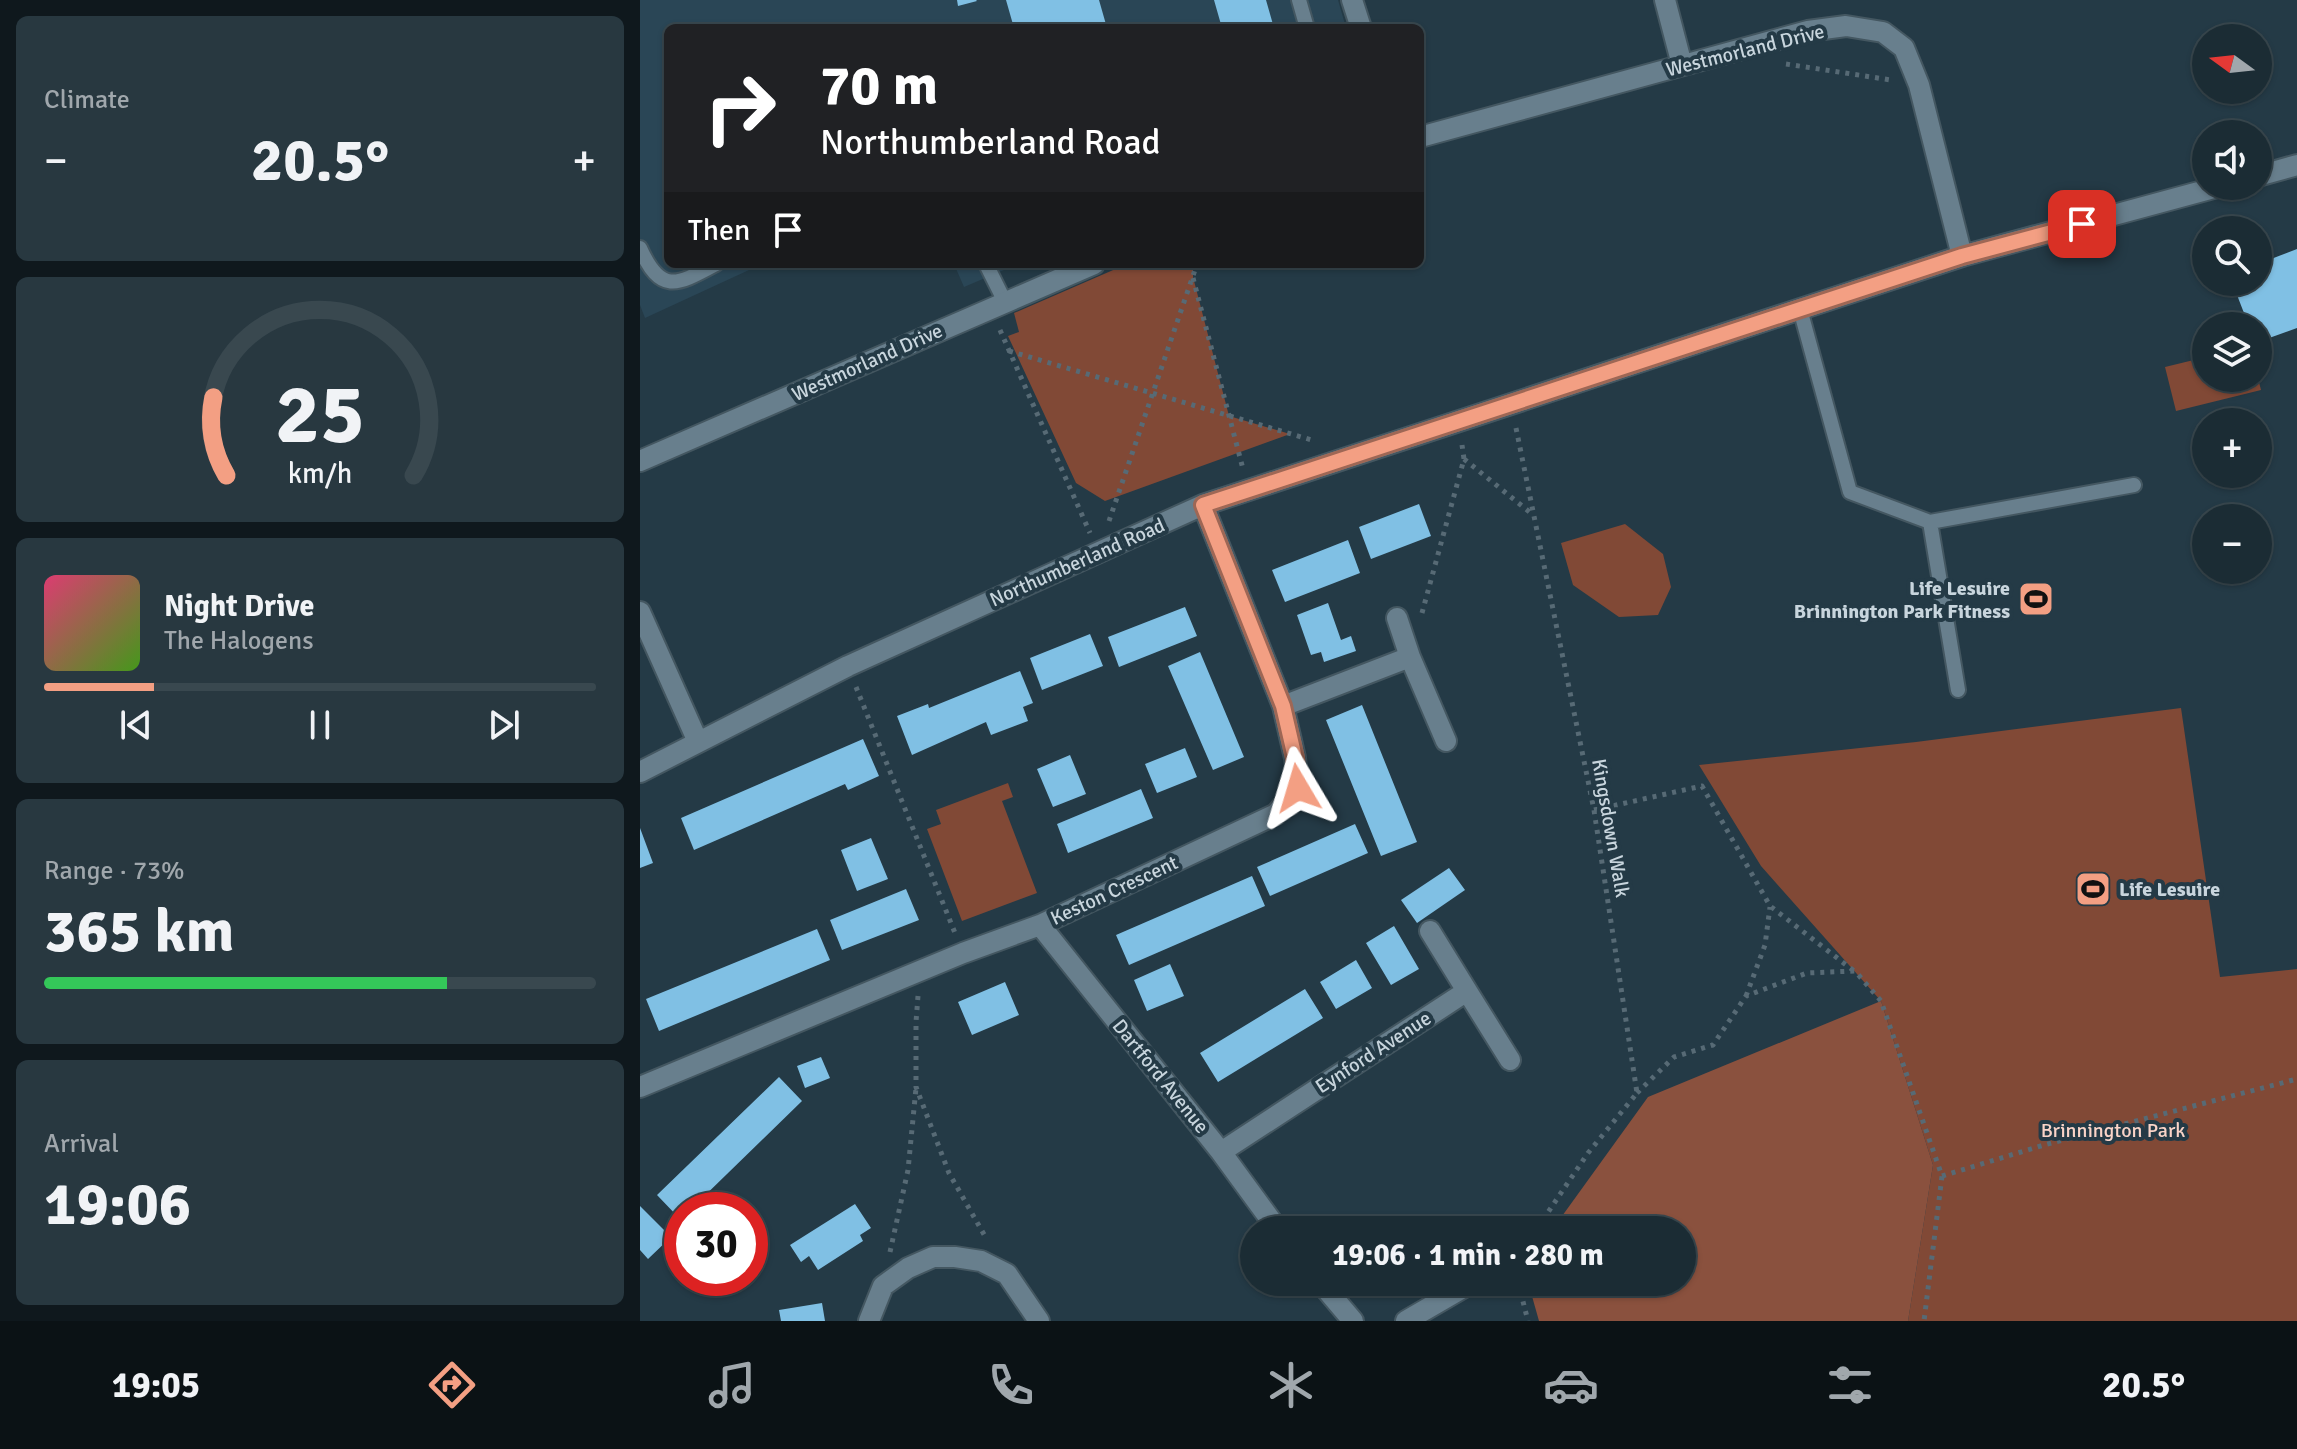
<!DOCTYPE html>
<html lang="en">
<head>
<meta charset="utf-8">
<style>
  body { margin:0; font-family:Signika,sans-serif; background:#283840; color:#f1f3f6; height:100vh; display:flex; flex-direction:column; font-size:30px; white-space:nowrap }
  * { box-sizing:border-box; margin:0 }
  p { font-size:26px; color:#a0a7ac }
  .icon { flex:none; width:44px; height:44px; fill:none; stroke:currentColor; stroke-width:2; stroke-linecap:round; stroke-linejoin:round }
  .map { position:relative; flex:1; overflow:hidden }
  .sheet { display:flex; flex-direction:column; gap:16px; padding:16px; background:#0f181d; width:640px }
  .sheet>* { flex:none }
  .guide { position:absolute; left:24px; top:24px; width:760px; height:244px; border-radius:12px; box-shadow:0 2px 6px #0004,0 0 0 2px #39484f; background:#202124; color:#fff; overflow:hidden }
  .needle { width:52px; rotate:285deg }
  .controls { position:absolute; left:1552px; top:24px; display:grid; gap:16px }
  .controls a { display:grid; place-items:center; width:80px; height:80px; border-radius:50%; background:#1b2c34; box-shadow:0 2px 6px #0004,0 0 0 2px #39484f; font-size:40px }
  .speed { position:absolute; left:24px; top:1192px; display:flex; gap:16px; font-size:40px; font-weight:700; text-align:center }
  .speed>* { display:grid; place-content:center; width:104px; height:104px; border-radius:50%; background:#1b2c34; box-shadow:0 2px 6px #0004,0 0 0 2px #39484f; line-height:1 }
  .speed .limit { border:12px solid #d22; background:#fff; color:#111 }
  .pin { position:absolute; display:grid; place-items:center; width:68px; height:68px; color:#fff; margin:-34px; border-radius:16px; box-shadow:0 4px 12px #0006 }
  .me { position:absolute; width:88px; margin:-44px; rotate:353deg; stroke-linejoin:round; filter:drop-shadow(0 0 6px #0008) }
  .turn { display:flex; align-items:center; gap:28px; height:168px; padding:0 24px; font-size:36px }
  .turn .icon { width:104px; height:104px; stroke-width:2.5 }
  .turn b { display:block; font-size:56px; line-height:68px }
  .then { display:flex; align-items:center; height:76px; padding:0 24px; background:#0003; gap:16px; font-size:30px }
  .big { font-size:60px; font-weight:700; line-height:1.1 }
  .sheet .tile { flex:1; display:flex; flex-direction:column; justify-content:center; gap:12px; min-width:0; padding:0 28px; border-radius:12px; background:#283840 }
  .sheet .dial { align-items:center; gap:0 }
  .dial svg { height:208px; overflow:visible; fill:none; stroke:#39484f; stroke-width:7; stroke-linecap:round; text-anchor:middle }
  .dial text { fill:#f1f3f6; stroke:none }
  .song { display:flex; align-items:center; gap:24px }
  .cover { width:96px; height:96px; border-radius:12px; background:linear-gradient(135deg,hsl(340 70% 55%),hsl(100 70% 35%)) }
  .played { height:8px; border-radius:4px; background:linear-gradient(90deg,#f39f83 20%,#39484f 20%) }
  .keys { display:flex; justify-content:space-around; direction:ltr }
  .heat { display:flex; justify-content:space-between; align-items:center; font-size:44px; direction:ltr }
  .charge { height:12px; border-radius:6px; background:linear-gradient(90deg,#34c759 73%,#39484f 0) }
  .trip { position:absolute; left:600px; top:1216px; width:456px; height:80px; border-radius:40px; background:#1b2c34; box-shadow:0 2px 6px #0004,0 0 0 2px #39484f; font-weight:700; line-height:80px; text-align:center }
  .tabs { display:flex; height:128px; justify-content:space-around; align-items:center; background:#0b1215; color:#a0a7ac }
  .tabs .icon { width:56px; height:56px }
  .tabs .current { color:#f39f83 }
  .tabs b { font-size:36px; color:#f1f3f6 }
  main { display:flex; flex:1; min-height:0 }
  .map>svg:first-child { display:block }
  .built { fill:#2a4656 }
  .green { fill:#814936 }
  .forest { fill:#8a513e }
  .building { fill:#80c0e4 }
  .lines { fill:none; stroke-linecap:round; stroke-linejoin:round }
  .lane-casing { stroke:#445761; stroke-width:18 }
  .street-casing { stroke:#445761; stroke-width:24 }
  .path { stroke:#576a75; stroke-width:5; stroke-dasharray:4 6; stroke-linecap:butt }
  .lane { stroke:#687f8d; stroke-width:14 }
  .street { stroke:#687f8d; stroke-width:20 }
  .route-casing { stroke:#9e6755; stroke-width:20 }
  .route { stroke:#f39f83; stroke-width:14 }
  .labels { text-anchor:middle; stroke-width:8; stroke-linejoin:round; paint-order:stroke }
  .street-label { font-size:20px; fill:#c8d5dd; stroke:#243a46 }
  .poi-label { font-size:20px; font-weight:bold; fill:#c8d5dd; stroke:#243a46; text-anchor:end }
  .park-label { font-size:20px; fill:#fad4c8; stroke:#243a46 }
</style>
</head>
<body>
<main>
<section class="sheet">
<div class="tile"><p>Climate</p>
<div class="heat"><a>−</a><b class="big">20.5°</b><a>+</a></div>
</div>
<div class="tile dial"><svg viewBox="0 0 100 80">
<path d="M14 69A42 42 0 1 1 86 69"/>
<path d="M14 69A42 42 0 0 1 9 39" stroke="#f39f83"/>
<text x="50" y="56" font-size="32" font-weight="700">25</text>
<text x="50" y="72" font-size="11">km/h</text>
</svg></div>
<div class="tile">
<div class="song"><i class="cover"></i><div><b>Night Drive</b><p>The Halogens</p></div></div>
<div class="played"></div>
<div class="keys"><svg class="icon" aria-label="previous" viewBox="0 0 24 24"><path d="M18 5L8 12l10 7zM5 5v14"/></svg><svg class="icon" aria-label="pause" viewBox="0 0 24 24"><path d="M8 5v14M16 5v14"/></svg><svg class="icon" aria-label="next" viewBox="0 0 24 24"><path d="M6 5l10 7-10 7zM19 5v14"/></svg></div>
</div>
<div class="tile"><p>Range · 73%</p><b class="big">365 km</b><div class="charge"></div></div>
<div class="tile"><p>Arrival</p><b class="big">19:06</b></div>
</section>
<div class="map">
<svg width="1657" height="1321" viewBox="0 0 1657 1321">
  <rect width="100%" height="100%" fill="#243a46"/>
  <path class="built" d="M 0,0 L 698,0 L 706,28 L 28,28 L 28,264 L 122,264 L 5,318 L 0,305 Z
    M 314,264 L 378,264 L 324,287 Z"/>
  <path class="green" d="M 487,264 L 553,264 L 553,277 L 589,416 L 650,434 L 465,501 L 436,483 L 368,336 L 379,332 L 374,313 Z
    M 1566,357 L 1566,378 L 1618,378 L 1621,390 L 1536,411 L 1525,367 Z
    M 985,524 L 1023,554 L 1031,587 L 1018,615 L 979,617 L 933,585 L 921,543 Z
    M 1541,708 L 1580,977 L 1657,969 L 1657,1321 L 1268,1321 L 1293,1165 L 1241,1001 L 1121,866 L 1059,765 L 1276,742 Z
    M 368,783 L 373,797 L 362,801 L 397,893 L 322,921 L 287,829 L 301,824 L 296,810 Z"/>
  <path class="forest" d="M 1241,1001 L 1293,1165 L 1268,1321 L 899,1321 L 888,1282 L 1042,1282 L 1042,1230 L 912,1230 L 1008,1097 Z"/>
  <path class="building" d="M 317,0 L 336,0 L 337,1 L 318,6 Z
    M 366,0 L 459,0 L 467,28 L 374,28 Z
    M 574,0 L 626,0 L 634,28 L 582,28 Z
    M 1657,249 L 1657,328 L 1618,342 L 1618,326 L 1609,326 L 1592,282 L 1618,282 L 1618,264 Z
    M 779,504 L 791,536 L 731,559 L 719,527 Z
    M 708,540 L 720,573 L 645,602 L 632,570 Z
    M 688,603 L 701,640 L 711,636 L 716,651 L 684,662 L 681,652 L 671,655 L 657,615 Z
    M 545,607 L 557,636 L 479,667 L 468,637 Z
    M 450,634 L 463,666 L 402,690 L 390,658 Z
    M 560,652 L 604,757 L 573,770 L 528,666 Z
    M 380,671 L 393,703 L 383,707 L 388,721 L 351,735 L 346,722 L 272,755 L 257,716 L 288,704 L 289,708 Z
    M 722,705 L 777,842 L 741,856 L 686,720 Z
    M 223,739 L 239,776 L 208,790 L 205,784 L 54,850 L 41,818 Z
    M 545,748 L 557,777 L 517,793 L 505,764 Z
    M 430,755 L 446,794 L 413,807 L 397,769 Z
    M 501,789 L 513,818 L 428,853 L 417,824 Z
    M 715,824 L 728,853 L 630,896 L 617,867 Z
    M 0,828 L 13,863 L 0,868 Z
    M 231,838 L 248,879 L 217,891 L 201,850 Z
    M 809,868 L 825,890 L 777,923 L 761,900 Z
    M 612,876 L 625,906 L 489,965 L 476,935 Z
    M 266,889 L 279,920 L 202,950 L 190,920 Z
    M 754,926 L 779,969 L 751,985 L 726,943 Z
    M 177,929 L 190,960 L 19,1031 L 6,999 Z
    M 716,960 L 732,988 L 696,1009 L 680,982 Z
    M 530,964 L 544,996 L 507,1011 L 494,980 Z
    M 365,982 L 379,1015 L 332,1035 L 318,1002 Z
    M 665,989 L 683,1018 L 578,1082 L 560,1053 Z
    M 181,1057 L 190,1078 L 165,1088 L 157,1066 Z
    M 139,1077 L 162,1101 L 50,1210 L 42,1210 L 40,1219 L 17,1195 Z
    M 215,1204 L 231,1228 L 220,1235 L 223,1241 L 178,1270 L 169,1256 L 161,1262 L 150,1245 Z
    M 0,1206 L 31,1237 L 8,1259 L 0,1250 Z
    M 182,1303 L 185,1321 L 141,1321 L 139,1310 Z"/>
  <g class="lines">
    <defs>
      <path id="lane" d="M 659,0 L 667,28
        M 0,248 C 21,295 37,285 76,264
        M 346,264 L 365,302
        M 1160,309 L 1210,492 L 1290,522 L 1318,690
        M 1290,522 L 1494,485"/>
      <path id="street" d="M 712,0 L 721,28
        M 1025,0 L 1042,65
        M 780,137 L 1168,31 L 1206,26 L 1243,32 L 1264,48 L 1279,85 L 1322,256
        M 1618,176 L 1657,165
        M 0,461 L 454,264
        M 0,612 L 58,742
        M 757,618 L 770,657 L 806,741
        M 643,706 L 770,657
        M 0,772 L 208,666 L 563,505 L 1322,256 L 1581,186
        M 400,925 L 581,1152 L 638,1230
        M 827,991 L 870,1060
        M 0,1087 L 323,953 L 400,925 L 636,814 L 658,788 L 655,758 L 643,706 L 563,505
        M 581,1152 L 827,991 L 790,931
        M 680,1282 L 713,1321
        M 229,1321 L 243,1286 L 268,1268 L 293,1257 L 315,1257 L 341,1261 L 367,1274 L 399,1321
        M 766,1321 L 833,1282"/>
    </defs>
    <use href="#lane" class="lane-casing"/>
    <use href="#street" class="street-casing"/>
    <path class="path" d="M 1146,64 L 1251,80
      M 553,278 L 603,469
      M 360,330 L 450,533
      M 369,351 L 675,441
      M 876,428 L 954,810 L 997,1093 L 948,1153 L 896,1230
      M 824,459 L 892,514
      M 469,521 L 557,264
      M 782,613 L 824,459 L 822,445
      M 216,687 L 315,933
      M 954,810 L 1062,786 L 1130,906 L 1214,971
      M 278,996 L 276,1022 L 276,1087 L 309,1173 L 346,1238
      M 1106,996 L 1125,945 L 1130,907
      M 997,1093 L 1034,1057 L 1073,1045 L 1106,996 L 1167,973 L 1215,971 L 1241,1001 L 1302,1176 L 1284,1321
      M 1302,1176 L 1404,1145 L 1657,1079
      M 250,1252 L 268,1170 L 276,1088
      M 878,1282 L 888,1321"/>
    <use href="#lane" class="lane"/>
    <use href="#street" class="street"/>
  </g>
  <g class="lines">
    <defs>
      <path id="route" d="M 658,788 L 655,758 L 643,706 L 563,505 L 1322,256 L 1442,224"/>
    </defs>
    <use href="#route" class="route-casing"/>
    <use href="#route" class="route"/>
  </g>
  <defs>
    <symbol id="stadium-square" viewBox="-11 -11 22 22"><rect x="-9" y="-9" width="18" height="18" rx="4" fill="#f39f83" stroke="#243a46"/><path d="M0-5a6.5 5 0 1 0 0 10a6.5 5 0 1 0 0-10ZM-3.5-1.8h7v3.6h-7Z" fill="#111"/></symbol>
  </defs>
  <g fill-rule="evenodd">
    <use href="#stadium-square" x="1376" y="579" width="40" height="40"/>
    <use href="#stadium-square" x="1433" y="869" width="40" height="40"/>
  </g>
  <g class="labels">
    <g class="street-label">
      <text transform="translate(1105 50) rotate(-14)" y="7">Westmorland Drive</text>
      <text transform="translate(227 362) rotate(-24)" y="7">Westmorland Drive</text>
      <text transform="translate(437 562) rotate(-24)" y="7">Northumberland Road</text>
      <text transform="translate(971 828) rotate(80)" y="7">Kingsdown Walk</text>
      <text transform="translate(474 890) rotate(-25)" y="7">Keston Crescent</text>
      <text transform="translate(733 1052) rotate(-33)" y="7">Eynford Avenue</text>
      <text transform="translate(521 1076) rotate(51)" y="7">Dartford Avenue</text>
    </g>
    <g class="poi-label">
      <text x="1370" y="595">Life Lesuire<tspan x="1370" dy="23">Brinnington Park Fitness</tspan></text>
      <text x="1479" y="896" text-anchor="start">Life Lesuire</text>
    </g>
    <g class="park-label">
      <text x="1473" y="1137">Brinnington Park</text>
    </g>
  </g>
</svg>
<div class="controls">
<a><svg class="needle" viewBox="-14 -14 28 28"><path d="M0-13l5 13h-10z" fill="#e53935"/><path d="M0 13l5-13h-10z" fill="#a0a7ac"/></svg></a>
<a><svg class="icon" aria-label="sound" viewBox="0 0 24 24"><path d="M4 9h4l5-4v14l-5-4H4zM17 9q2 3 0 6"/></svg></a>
<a><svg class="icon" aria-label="search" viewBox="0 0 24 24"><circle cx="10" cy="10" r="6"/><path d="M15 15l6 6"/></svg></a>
<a><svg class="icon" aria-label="layers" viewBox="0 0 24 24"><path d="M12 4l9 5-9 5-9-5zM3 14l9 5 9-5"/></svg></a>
<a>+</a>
<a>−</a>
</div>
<div class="speed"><div class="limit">30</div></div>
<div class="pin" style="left:1442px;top:224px;background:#d93025"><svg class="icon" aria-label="arrive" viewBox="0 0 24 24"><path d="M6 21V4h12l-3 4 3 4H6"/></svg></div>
<svg class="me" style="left:658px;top:788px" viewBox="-20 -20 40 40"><path d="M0-17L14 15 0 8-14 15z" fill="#f39f83" stroke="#fff" stroke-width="4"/></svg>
<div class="trip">19:06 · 1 min · 280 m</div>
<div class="guide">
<div class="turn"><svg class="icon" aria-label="right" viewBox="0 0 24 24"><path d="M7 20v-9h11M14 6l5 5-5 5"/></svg><div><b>70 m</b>Northumberland Road</div></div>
<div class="then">Then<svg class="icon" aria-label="arrive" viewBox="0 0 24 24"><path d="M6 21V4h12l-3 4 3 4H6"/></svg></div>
</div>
</div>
</main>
<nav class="tabs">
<b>19:05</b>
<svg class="icon current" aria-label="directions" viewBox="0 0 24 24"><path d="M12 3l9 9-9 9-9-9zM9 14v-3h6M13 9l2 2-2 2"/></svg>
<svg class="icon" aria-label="music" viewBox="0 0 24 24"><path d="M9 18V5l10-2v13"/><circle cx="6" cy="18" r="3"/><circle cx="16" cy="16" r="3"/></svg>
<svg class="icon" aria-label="phone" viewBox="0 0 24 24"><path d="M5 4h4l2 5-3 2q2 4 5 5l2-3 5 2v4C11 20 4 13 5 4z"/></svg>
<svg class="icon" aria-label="climate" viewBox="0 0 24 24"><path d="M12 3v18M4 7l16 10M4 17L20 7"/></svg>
<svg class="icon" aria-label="car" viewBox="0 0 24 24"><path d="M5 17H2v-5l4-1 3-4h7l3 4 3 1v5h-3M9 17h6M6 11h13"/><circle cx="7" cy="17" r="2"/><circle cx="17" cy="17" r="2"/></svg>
<svg class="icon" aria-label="filters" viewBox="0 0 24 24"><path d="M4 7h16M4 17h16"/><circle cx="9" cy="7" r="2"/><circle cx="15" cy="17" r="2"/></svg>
<b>20.5°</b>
</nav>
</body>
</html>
